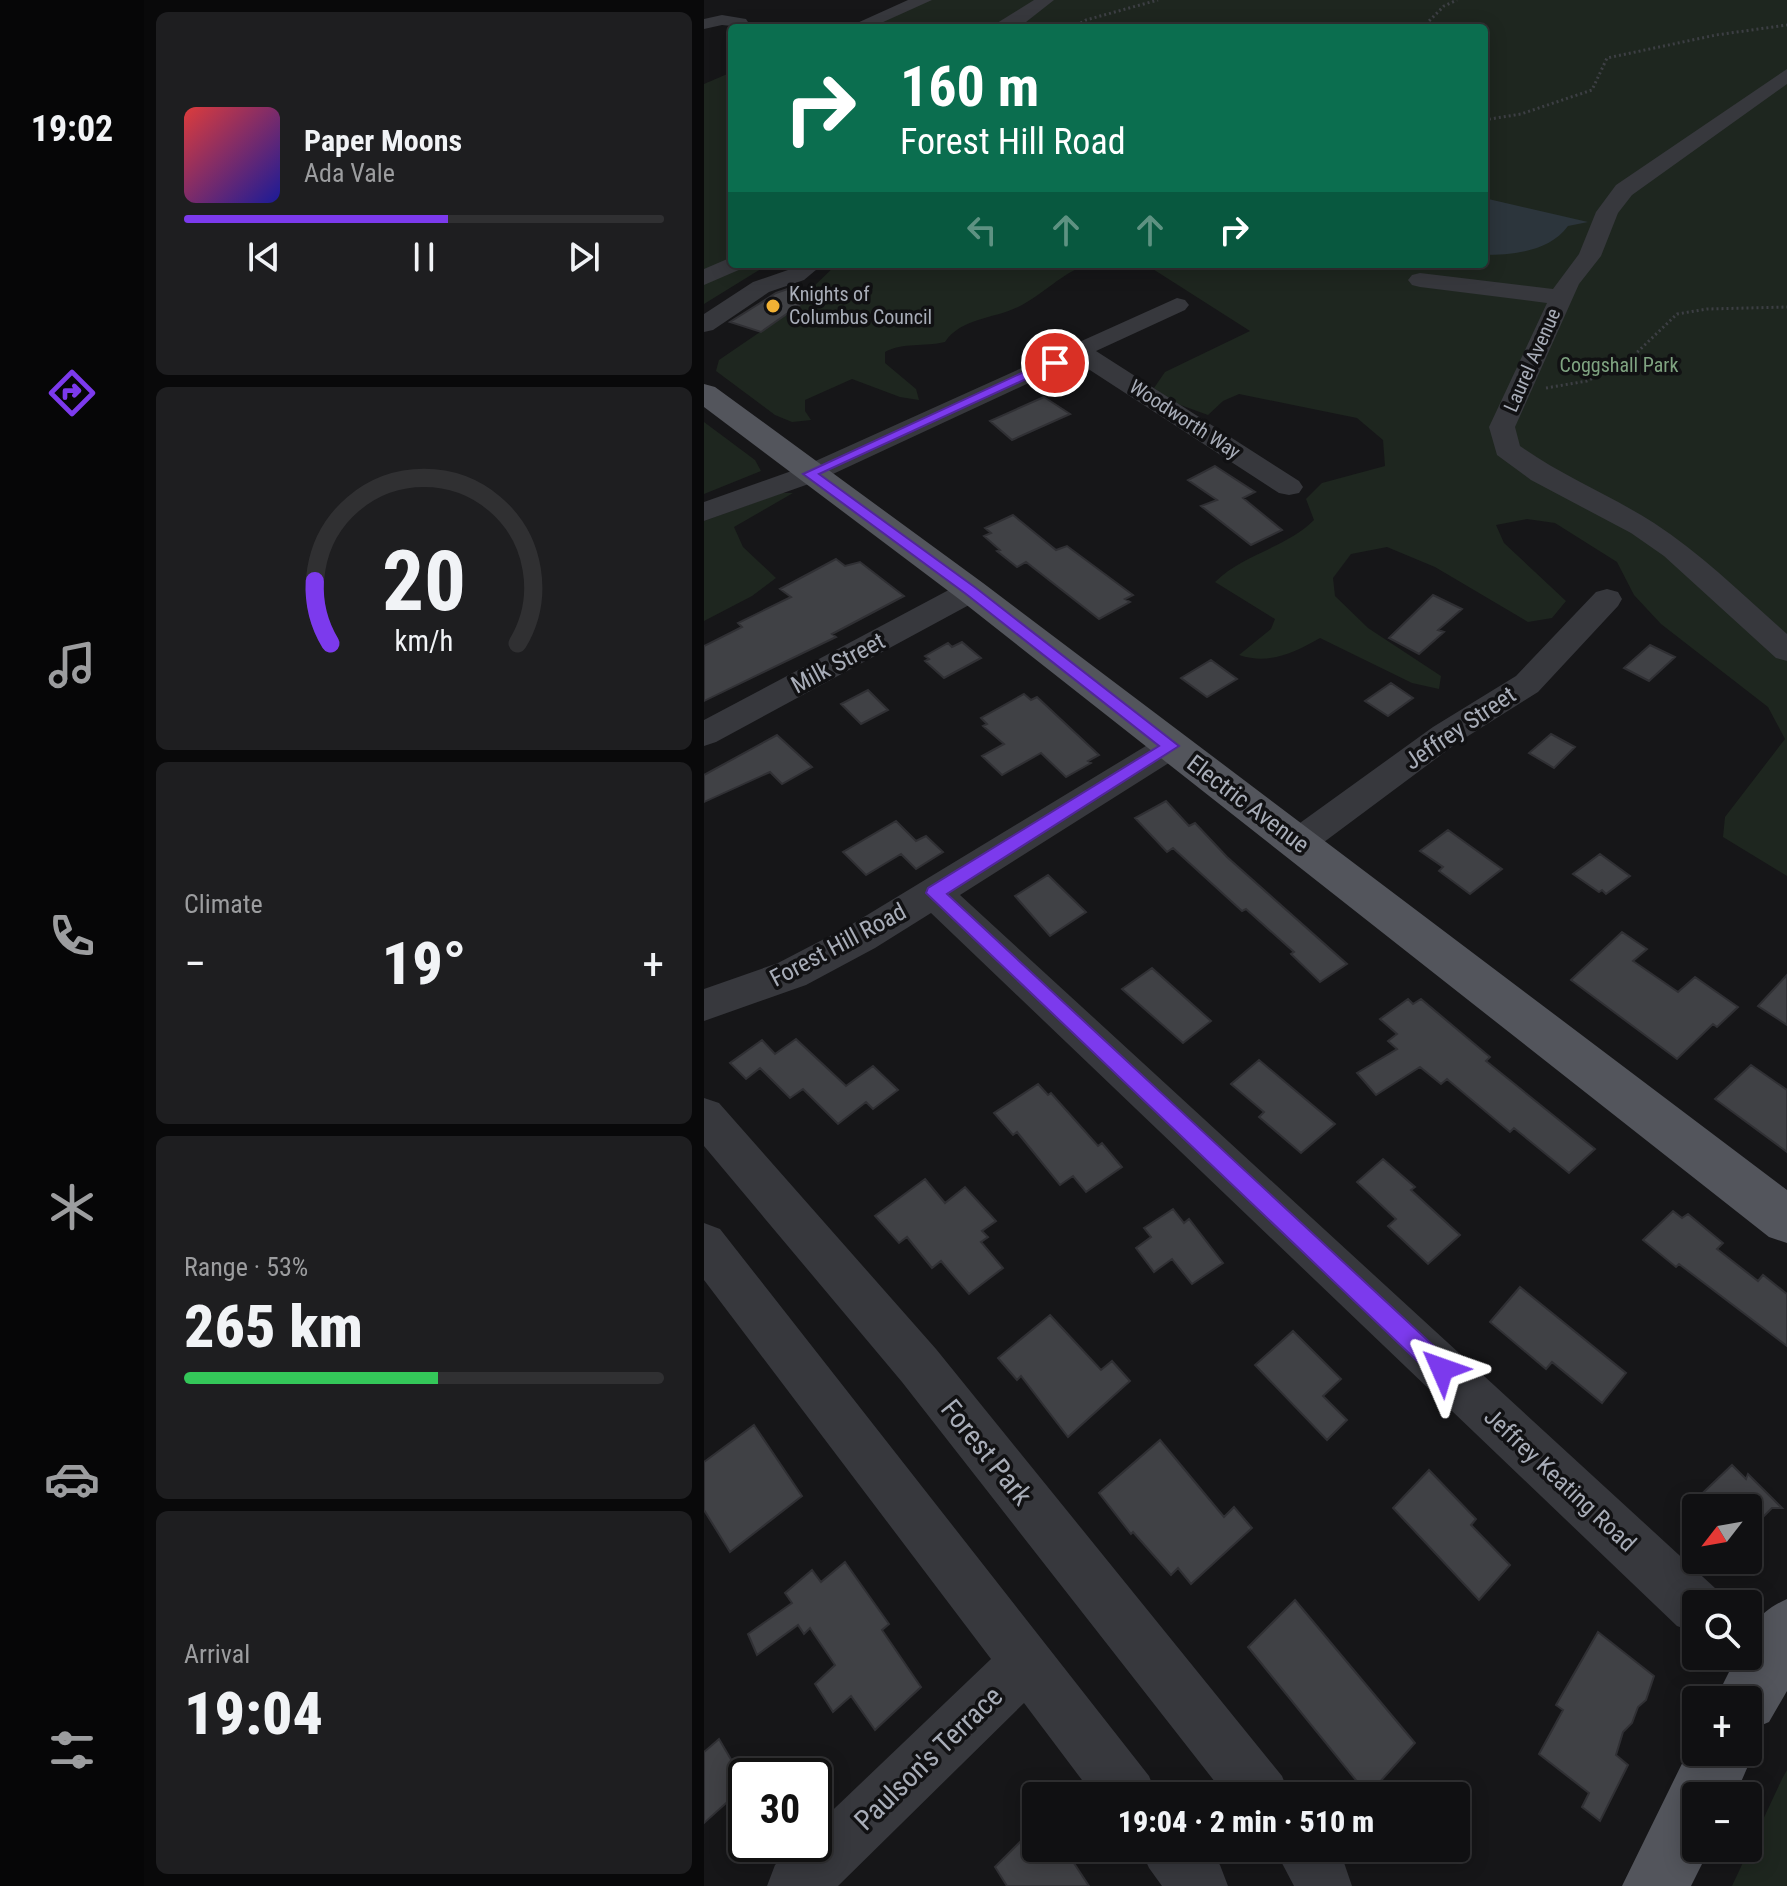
<!DOCTYPE html>
<html lang="en">
<head>
<meta charset="utf-8">
<style>
  body { margin:0; font-family:"Roboto Condensed",sans-serif; background:#1e1e20; color:#f1f3f6; height:100vh; display:flex; flex-direction:column; font-size:30px; white-space:nowrap }
  * { box-sizing:border-box; margin:0 }
  p { font-size:26px; color:#9c9d9f }
  .icon { flex:none; width:44px; height:44px; fill:none; stroke:currentColor; stroke-width:2; stroke-linecap:round; stroke-linejoin:round }
  .map { position:relative; flex:1; overflow:hidden }
  .side { display:flex; flex-direction:column; gap:12px; padding:12px; background:#09090a; width:560px }
  .side>* { flex:none }
  .guide { position:absolute; left:24px; top:24px; width:760px; height:244px; border-radius:8px; box-shadow:0 4px 20px #0003,0 0 0 2px #303032; background:#0b6e4f; color:#fff; overflow:hidden }
  .needle { width:52px; rotate:239deg }
  .controls { position:absolute; left:978px; top:1494px; display:grid; gap:16px }
  .controls a { display:grid; place-items:center; width:80px; height:80px; border-radius:8px; background:#101012; box-shadow:0 4px 20px #0003,0 0 0 2px #303032; font-size:40px }
  .speed { position:absolute; left:24px; top:1758px; display:flex; gap:16px; font-size:40px; font-weight:700; text-align:center }
  .speed>* { display:grid; place-content:center; width:104px; height:104px; border-radius:50%; background:#101012; box-shadow:0 4px 20px #0003,0 0 0 2px #303032; line-height:1 }
  .speed .limit { border:4px solid #111; border-radius:12px; background:#fff; color:#111 }
  .pin { position:absolute; display:grid; place-items:center; width:68px; height:68px; color:#fff; margin:-34px; border:4px solid #fff; border-radius:50%; box-shadow:0 2px 8px #0007 }
  .me { position:absolute; width:88px; margin:-44px; rotate:313deg; stroke-linejoin:round; filter:drop-shadow(0 0 6px #0008) }
  .turn { display:flex; align-items:center; gap:28px; height:168px; padding:0 40px; font-size:36px }
  .turn .icon { width:104px; height:104px; stroke-width:2.5 }
  .turn b { display:block; font-size:56px; line-height:68px }
  .lanes { display:flex; align-items:center; height:76px; padding:0 40px; background:#0003; justify-content:center; gap:40px; direction:ltr }
  .lanes .off { opacity:.35 }
  .big { font-size:60px; font-weight:800; line-height:1.1 }
  .side .card { flex:1; display:flex; flex-direction:column; justify-content:center; gap:12px; min-width:0; padding:0 28px; border-radius:12px; background:#1e1e20 }
  .side .dial { align-items:center; gap:0 }
  .dial svg { height:208px; overflow:visible; fill:none; stroke:#303032; stroke-width:7; stroke-linecap:round; text-anchor:middle }
  .dial text { fill:#f1f3f6; stroke:none }
  .song { display:flex; align-items:center; gap:24px }
  .cover { width:96px; height:96px; border-radius:12px; background:linear-gradient(135deg,hsl(0 70% 55%),hsl(240 70% 35%)) }
  .played { height:8px; border-radius:4px; background:linear-gradient(90deg,#7c3aed 55%,#303032 55%) }
  .keys { display:flex; justify-content:space-around; direction:ltr }
  .heat { display:flex; justify-content:space-between; align-items:center; font-size:44px; direction:ltr }
  .charge { height:12px; border-radius:6px; background:linear-gradient(90deg,#34c759 53%,#303032 0) }
  .trip { position:absolute; left:318px; top:1782px; width:448px; height:80px; border-radius:8px; background:#101012; box-shadow:0 4px 20px #0003,0 0 0 2px #303032; font-weight:800; line-height:80px; text-align:center }
  main { display:flex; flex:1; min-height:0 }
  .tabs { display:flex; flex-direction:column; width:144px; justify-content:space-around; align-items:center; background:#060607; color:#9c9d9f }
  .tabs .icon { width:56px; height:56px }
  .tabs .on { color:#7c3aed }
  .tabs b { font-size:36px; color:#f1f3f6 }
  .map>svg:first-child { display:block }
  .green { fill:#1e261f }
  .water { fill:#2c353c }
  .building { fill:#404145; stroke:#303034; stroke-width:2 }
  .lines { fill:none; stroke-linecap:round; stroke-linejoin:round }
  .path { stroke:#3d3f44; stroke-width:3; stroke-dasharray:2 3; stroke-linecap:butt }
  .minor { fill:#37383d; fill-rule:evenodd }
  .major { fill:#53555c; fill-rule:evenodd }
  .route { fill:#7c3aed; stroke:#51269a; stroke-width:2 }
  .poi-dot { fill:#f2b134; stroke:#111113; stroke-width:3 }
  .labels { text-anchor:middle; stroke-width:7; stroke-linejoin:round; paint-order:stroke }
  .far-poi-label { font-size:20px; fill:#a8adb8; stroke:#111113; text-anchor:start }
  .far-street-label { font-size:20px; fill:#a8adb8; stroke:#111113 }
  .far-park-label { font-size:20px; fill:#7fa381; stroke:#111113 }
  .street-label { font-size:24px; fill:#a8adb8; stroke:#111113 }
  .near-street-label { font-size:28px; fill:#a8adb8; stroke:#111113 }
</style>
</head>
<body>
<main>
<nav class="tabs">
<b>19:02</b>
<svg class="icon on" aria-label="directions" viewBox="0 0 24 24"><path d="M12 3l9 9-9 9-9-9zM9 14v-3h6M13 9l2 2-2 2"/></svg>
<svg class="icon" aria-label="music" viewBox="0 0 24 24"><path d="M9 18V5l10-2v13"/><circle cx="6" cy="18" r="3"/><circle cx="16" cy="16" r="3"/></svg>
<svg class="icon" aria-label="phone" viewBox="0 0 24 24"><path d="M5 4h4l2 5-3 2q2 4 5 5l2-3 5 2v4C11 20 4 13 5 4z"/></svg>
<svg class="icon" aria-label="climate" viewBox="0 0 24 24"><path d="M12 3v18M4 7l16 10M4 17L20 7"/></svg>
<svg class="icon" aria-label="car" viewBox="0 0 24 24"><path d="M5 17H2v-5l4-1 3-4h7l3 4 3 1v5h-3M9 17h6M6 11h13"/><circle cx="7" cy="17" r="2"/><circle cx="17" cy="17" r="2"/></svg>
<svg class="icon" aria-label="filters" viewBox="0 0 24 24"><path d="M4 7h16M4 17h16"/><circle cx="9" cy="7" r="2"/><circle cx="15" cy="17" r="2"/></svg>
</nav>
<section class="side">
<div class="card">
<div class="song"><i class="cover"></i><div><b>Paper Moons</b><p>Ada Vale</p></div></div>
<div class="played"></div>
<div class="keys"><svg class="icon" aria-label="previous" viewBox="0 0 24 24"><path d="M18 5L8 12l10 7zM5 5v14"/></svg><svg class="icon" aria-label="pause" viewBox="0 0 24 24"><path d="M8 5v14M16 5v14"/></svg><svg class="icon" aria-label="next" viewBox="0 0 24 24"><path d="M6 5l10 7-10 7zM19 5v14"/></svg></div>
</div>
<div class="card dial"><svg viewBox="0 0 100 80">
<path d="M14 69A42 42 0 1 1 86 69"/>
<path d="M14 69A42 42 0 0 1 8 45" stroke="#7c3aed"/>
<text x="50" y="56" font-size="32" font-weight="700">20</text>
<text x="50" y="72" font-size="11">km/h</text>
</svg></div>
<div class="card"><p>Climate</p>
<div class="heat"><a>−</a><b class="big">19°</b><a>+</a></div>
</div>
<div class="card"><p>Range · 53%</p><b class="big">265 km</b><div class="charge"></div></div>
<div class="card"><p>Arrival</p><b class="big">19:04</b></div>
</section>
<div class="map">
<svg width="1083" height="1886" viewBox="0 0 1083 1886">
  <rect width="100%" height="100%" fill="#161618"/>
  <path class="green" d="M 226,0 L 1083,0 L 1083,876 L 1019,837 L 1021,817 L 1081,739 L 1064,707 L 957,624 L 930,595 L 913,562 L 851,523 L 823,519 L 792,525 L 800,543 L 862,601 L 848,618 L 824,622 L 731,567 L 683,547 L 647,554 L 629,578 L 631,596 L 664,628 L 737,676 L 735,689 L 708,683 L 616,638 C 590,653 565,665 535,655 L 567,629 L 571,619 L 511,582 C 539,554 582,548 610,520 L 602,499 L 618,483 L 681,466 L 679,440 L 653,418 L 535,394 L 519,401 L 504,415 L 471,403 L 450,388 L 461,372 L 546,331 L 441,264 L 780,264 L 780,28 L 159,28 Z
    M 28,72 L 28,264 L 65,264 L 0,304 L 0,84 Z
    M 133,264 L 385,264 C 357,273 339,295 314,307 C 289,319 257,318 241,342 C 220,347 199,342 181,352 L 181,363 L 212,389 L 215,400 L 196,397 L 148,379 L 101,400 L 101,411 L 107,420 L 88,422 L 71,415 L 12,371 L 15,360 L 113,293 L 106,290 Z
    M 0,422 L 51,460 L 57,471 L 0,494 Z
    M 77,493 L 89,493 L 30,527 L 39,547 L 72,578 L 48,596 L 0,621 L 0,521 Z
    M 1083,1770 L 1083,1886 L 1028,1886 L 1078,1779 Z"/>
  <path class="water" d="M 780,198 L 884,222 L 864,226 C 846,251 810,255 780,255 Z"/>
  <path class="building" d="M 92,286 L 114,292 L 57,332 L 26,322 L 72,293 Z
    M 340,397 L 366,414 L 308,440 L 286,421 Z
    M 511,466 L 551,492 L 539,498 L 578,530 L 547,545 L 497,506 L 513,500 L 484,480 Z
    M 309,515 L 352,550 L 363,546 L 429,595 L 421,599 L 426,602 L 395,619 L 322,562 L 313,567 L 293,551 L 296,550 L 280,536 L 287,533 L 281,528 Z
    M 132,559 L 141,566 L 156,562 L 200,596 L 128,634 L 132,637 L 0,701 L 0,646 L 38,627 L 34,623 L 87,597 L 76,589 Z
    M 729,595 L 758,609 L 734,630 L 740,632 L 715,654 L 685,638 Z
    M 258,642 L 277,658 L 240,678 L 221,661 L 225,659 L 221,656 L 244,643 L 248,647 Z
    M 946,645 L 971,657 L 945,681 L 920,668 Z
    M 507,660 L 533,679 L 503,697 L 477,678 Z
    M 687,683 L 709,698 L 684,716 L 661,701 Z
    M 164,690 L 184,710 L 157,724 L 137,704 Z
    M 320,694 L 327,700 L 333,697 L 395,755 L 384,761 L 387,763 L 362,777 L 337,753 L 298,775 L 278,756 L 300,744 L 279,726 L 283,724 L 277,718 Z
    M 847,734 L 871,747 L 850,768 L 825,753 Z
    M 73,735 L 108,767 L 78,784 L 66,772 L 0,802 L 0,775 Z
    M 462,801 L 485,826 L 491,823 L 523,857 L 643,964 L 616,982 L 587,954 L 590,952 L 542,909 L 538,911 L 469,848 L 463,852 L 431,818 Z
    M 192,821 L 212,841 L 222,836 L 239,852 L 212,869 L 197,854 L 162,875 L 139,852 Z
    M 744,830 L 798,869 L 766,894 L 735,871 L 739,867 L 716,851 Z
    M 896,854 L 926,876 L 902,894 L 898,890 L 895,892 L 869,874 Z
    M 344,875 L 382,912 L 346,936 L 311,896 Z
    M 918,932 L 943,949 L 929,961 L 974,992 L 991,977 L 1034,1007 L 1013,1027 L 1009,1024 L 973,1059 L 867,980 Z
    M 448,968 L 507,1021 L 479,1043 L 418,989 Z
    M 1083,975 L 1083,1025 L 1054,1006 Z
    M 704,999 L 709,1004 L 717,999 L 786,1057 L 782,1061 L 891,1149 L 865,1173 L 810,1128 L 806,1132 L 743,1079 L 737,1084 L 716,1067 L 672,1095 L 653,1073 L 693,1049 L 684,1041 L 693,1034 L 676,1019 Z
    M 92,1039 L 142,1086 L 169,1066 L 194,1090 L 169,1109 L 162,1102 L 134,1124 L 99,1089 L 86,1098 L 56,1068 L 42,1079 L 26,1063 L 58,1040 L 71,1054 Z
    M 555,1060 L 631,1124 L 597,1153 L 555,1117 L 560,1112 L 527,1084 Z
    M 1047,1065 L 1083,1090 L 1083,1152 L 1011,1099 Z
    M 334,1084 L 344,1095 L 347,1093 L 394,1146 L 398,1143 L 418,1167 L 382,1192 L 369,1176 L 356,1185 L 313,1132 L 309,1135 L 290,1113 Z
    M 679,1159 L 711,1187 L 707,1190 L 756,1235 L 724,1264 L 684,1226 L 692,1219 L 653,1182 Z
    M 221,1179 L 241,1203 L 261,1187 L 292,1221 L 278,1231 L 284,1237 L 277,1242 L 299,1268 L 265,1294 L 237,1261 L 228,1268 L 203,1237 L 195,1243 L 171,1216 Z
    M 469,1209 L 480,1223 L 485,1219 L 519,1263 L 488,1284 L 468,1259 L 450,1272 L 432,1248 L 447,1237 L 440,1228 Z
    M 969,1211 L 978,1218 L 984,1214 L 1019,1243 L 1013,1249 L 1054,1281 L 1059,1275 L 1083,1294 L 1083,1346 L 975,1264 L 972,1267 L 939,1240 Z
    M 816,1287 L 922,1373 L 898,1403 L 848,1362 L 842,1369 L 786,1322 Z
    M 346,1315 L 397,1370 L 408,1361 L 426,1381 L 364,1437 L 317,1376 L 313,1380 L 294,1358 Z
    M 589,1331 L 637,1379 L 619,1396 L 643,1420 L 623,1440 L 551,1365 Z
    M 50,1425 L 98,1496 L 26,1552 L 0,1510 L 0,1462 Z
    M 456,1440 L 520,1517 L 530,1507 L 548,1528 L 487,1584 L 474,1568 L 467,1575 L 429,1532 L 427,1534 L 395,1493 Z
    M 1028,1465 L 1042,1479 L 1044,1474 L 1078,1508 L 1068,1508 L 1044,1532 L 1044,1508 L 983,1508 Z
    M 725,1470 L 772,1519 L 767,1525 L 806,1565 L 775,1600 L 689,1508 Z
    M 141,1562 L 185,1624 L 178,1630 L 217,1687 L 171,1730 L 147,1696 L 129,1712 L 111,1684 L 131,1665 L 106,1628 L 100,1634 L 94,1625 L 53,1655 L 44,1634 L 88,1603 L 81,1593 L 108,1570 L 117,1582 Z
    M 591,1600 L 711,1743 L 664,1795 L 544,1647 Z
    M 894,1632 L 950,1676 L 942,1700 L 934,1707 L 928,1723 L 919,1732 L 912,1755 L 924,1765 L 896,1821 L 878,1807 L 885,1793 L 835,1754 L 859,1710 L 852,1705 Z
    M 15,1739 L 42,1785 L 0,1823 L 0,1752 Z
    M 332,1826 L 332,1848 L 360,1848 L 385,1886 L 303,1886 L 291,1867 Z"/>
  <g class="lines">
    <path class="path" d="M 368,28 L 382,20 L 454,0
      M 718,28 L 740,6 L 753,0
      M 780,120 L 817,114 L 888,90 L 903,58 L 1012,35 L 1083,25
      M 842,388 L 883,381 L 924,361 L 973,314 L 1003,309 L 1083,307"/>
    <path class="minor" d="M 204,0 L 228,0 L 166,28 L 142,28 Z
      M 330,0 L 350,0 L 317,26 L 285,28 Z
      M 18,15 L 42,19 L 48,28 L 18,25 L 0,29 L 0,19 Z
      M 1083,69 L 1083,84 L 928,195 L 914,213 L 897,256 L 875,284 L 811,427 L 816,446 C 858,476 906,495 950,523 C 998,554 1040,596 1083,634 L 1083,661 L 1072,658 L 960,556 L 927,533 L 827,480 L 793,455 L 785,427 L 843,303 L 716,287 L 708,285 L 704,280 L 708,275 L 716,273 L 849,289 L 875,254 L 892,212 L 912,185 Z
      M 28,257 L 28,264 L 41,264 L 37,269 L 0,285 L 0,269 Z
      M 92,264 L 119,264 L 100,280 L 65,292 L 9,330 L 0,332 L 0,314 L 49,282 L 84,270 Z
      M 473,298 L 481,300 L 485,305 L 481,310 L 392,351 L 595,481 L 599,487 L 595,493 L 585,495 L 575,493 L 372,361 L 116,480 L 0,521 L 0,502 L 96,468 Z
      M 267,582 L 278,584 L 282,591 L 278,598 L 12,742 L 0,746 L 0,720 L 256,584 Z
      M 903,589 L 914,592 L 918,599 L 914,606 L 834,692 L 753,743 L 608,851 L 595,855 L 582,851 L 577,842 L 582,833 L 729,727 L 812,676 L 892,592 Z
      M 467,734 L 479,738 L 484,746 L 479,754 L 256,895 L 1011,1588 L 1017,1604 L 992,1604 L 992,1633 L 973,1626 L 227,913 L 171,948 L 102,985 L 0,1021 L 0,989 L 74,963 L 145,926 L 455,738 Z
      M 0,1098 L 15,1103 L 232,1349 L 578,1776 L 586,1796 L 522,1796 L 198,1382 L 0,1146 Z
      M 0,1223 L 16,1229 L 445,1776 L 453,1796 L 390,1796 L 320,1703 L 134,1886 L 63,1886 L 71,1865 L 93,1844 L 110,1844 L 110,1828 L 287,1659 L 0,1280 Z
      M 436,1848 L 502,1848 L 516,1865 L 524,1886 L 458,1886 L 445,1868 Z
      M 570,1848 L 635,1848 L 648,1886 L 590,1886 Z"/>
    <path class="major" d="M 0,384 L 11,387 L 279,583 L 1083,1190 L 1083,1243 L 1065,1237 L 255,599 L 0,407 Z
      M 1083,1599 L 1083,1691 L 1065,1722 L 1044,1731 L 1044,1700 L 1011,1700 L 1033,1656 L 1044,1656 C 1044,1626 1056,1611 1083,1599 Z
      M 992,1735 L 992,1752 L 1044,1752 L 1044,1737 L 1050,1752 L 1031,1796 L 992,1796 L 992,1848 L 1006,1848 L 987,1886 L 918,1886 Z"/>
  </g>
  <path class="route" d="M 346,360 L 357,363 L 115,474 L 272,588 L 475,746 L 243,894 L 746,1361 L 750,1369 L 746,1377 L 738,1380 L 730,1377 L 222,893 L 224,888 L 455,746 L 262,594 L 99,474 Z"/>
  <circle class="poi-dot" cx="69" cy="306" r="8"/>
  <g class="labels">
    <g class="far-poi-label">
      <text x="85" y="301">Knights of<tspan x="85" dy="23">Columbus Council</tspan></text>
    </g>
    <g class="far-street-label">
      <text transform="translate(828 360) rotate(-66)" y="7">Laurel Avenue</text>
      <text transform="translate(481 419) rotate(33)" y="7">Woodworth Way</text>
    </g>
    <g class="far-park-label">
      <text x="915" y="372">Coggshall Park</text>
    </g>
    <g class="street-label">
      <text transform="translate(134 663) rotate(-28)" y="8">Milk Street</text>
      <text transform="translate(756 728) rotate(-34)" y="8">Jeffrey Street</text>
      <text transform="translate(544 804) rotate(37)" y="8">Electric Avenue</text>
      <text transform="translate(134 945) rotate(-28)" y="8">Forest Hill Road</text>
      <text transform="translate(856 1480) rotate(43)" y="8">Jeffrey Keating Road</text>
    </g>
    <g class="near-street-label">
      <text transform="translate(283 1452) rotate(51)" y="10">Forest Park</text>
      <text transform="translate(224 1758) rotate(-44)" y="10">Paulson's Terrace</text>
    </g>
  </g>
</svg>
<div class="controls">
<a><svg class="needle" viewBox="-14 -14 28 28"><path d="M0-13l5 13h-10z" fill="#e53935"/><path d="M0 13l5-13h-10z" fill="#9c9d9f"/></svg></a>
<a><svg class="icon" aria-label="search" viewBox="0 0 24 24"><circle cx="10" cy="10" r="6"/><path d="M15 15l6 6"/></svg></a>
<a>+</a>
<a>−</a>
</div>
<div class="speed"><div class="limit">30</div></div>
<div class="pin" style="left:351px;top:363px;background:#d93025"><svg class="icon" aria-label="arrive" viewBox="0 0 24 24"><path d="M6 21V4h12l-3 4 3 4H6"/></svg></div>
<svg class="me" style="left:738px;top:1369px" viewBox="-20 -20 40 40"><path d="M0-17L14 15 0 8-14 15z" fill="#7c3aed" stroke="#fff" stroke-width="4"/></svg>
<div class="trip">19:04 · 2 min · 510 m</div>
<div class="guide">
<div class="turn"><svg class="icon" aria-label="right" viewBox="0 0 24 24"><path d="M7 20v-9h11M14 6l5 5-5 5"/></svg><div><b>160 m</b>Forest Hill Road</div></div>
<div class="lanes"><svg class="icon off" aria-label="left" viewBox="0 0 24 24"><path d="M17 20v-9H6M10 6l-5 5 5 5"/></svg><svg class="icon off" aria-label="ahead" viewBox="0 0 24 24"><path d="M12 20V5M6 11l6-6 6 6"/></svg><svg class="icon off" aria-label="ahead" viewBox="0 0 24 24"><path d="M12 20V5M6 11l6-6 6 6"/></svg><svg class="icon" aria-label="right" viewBox="0 0 24 24"><path d="M7 20v-9h11M14 6l5 5-5 5"/></svg></div>
</div>
</div>
</main>
</body>
</html>
